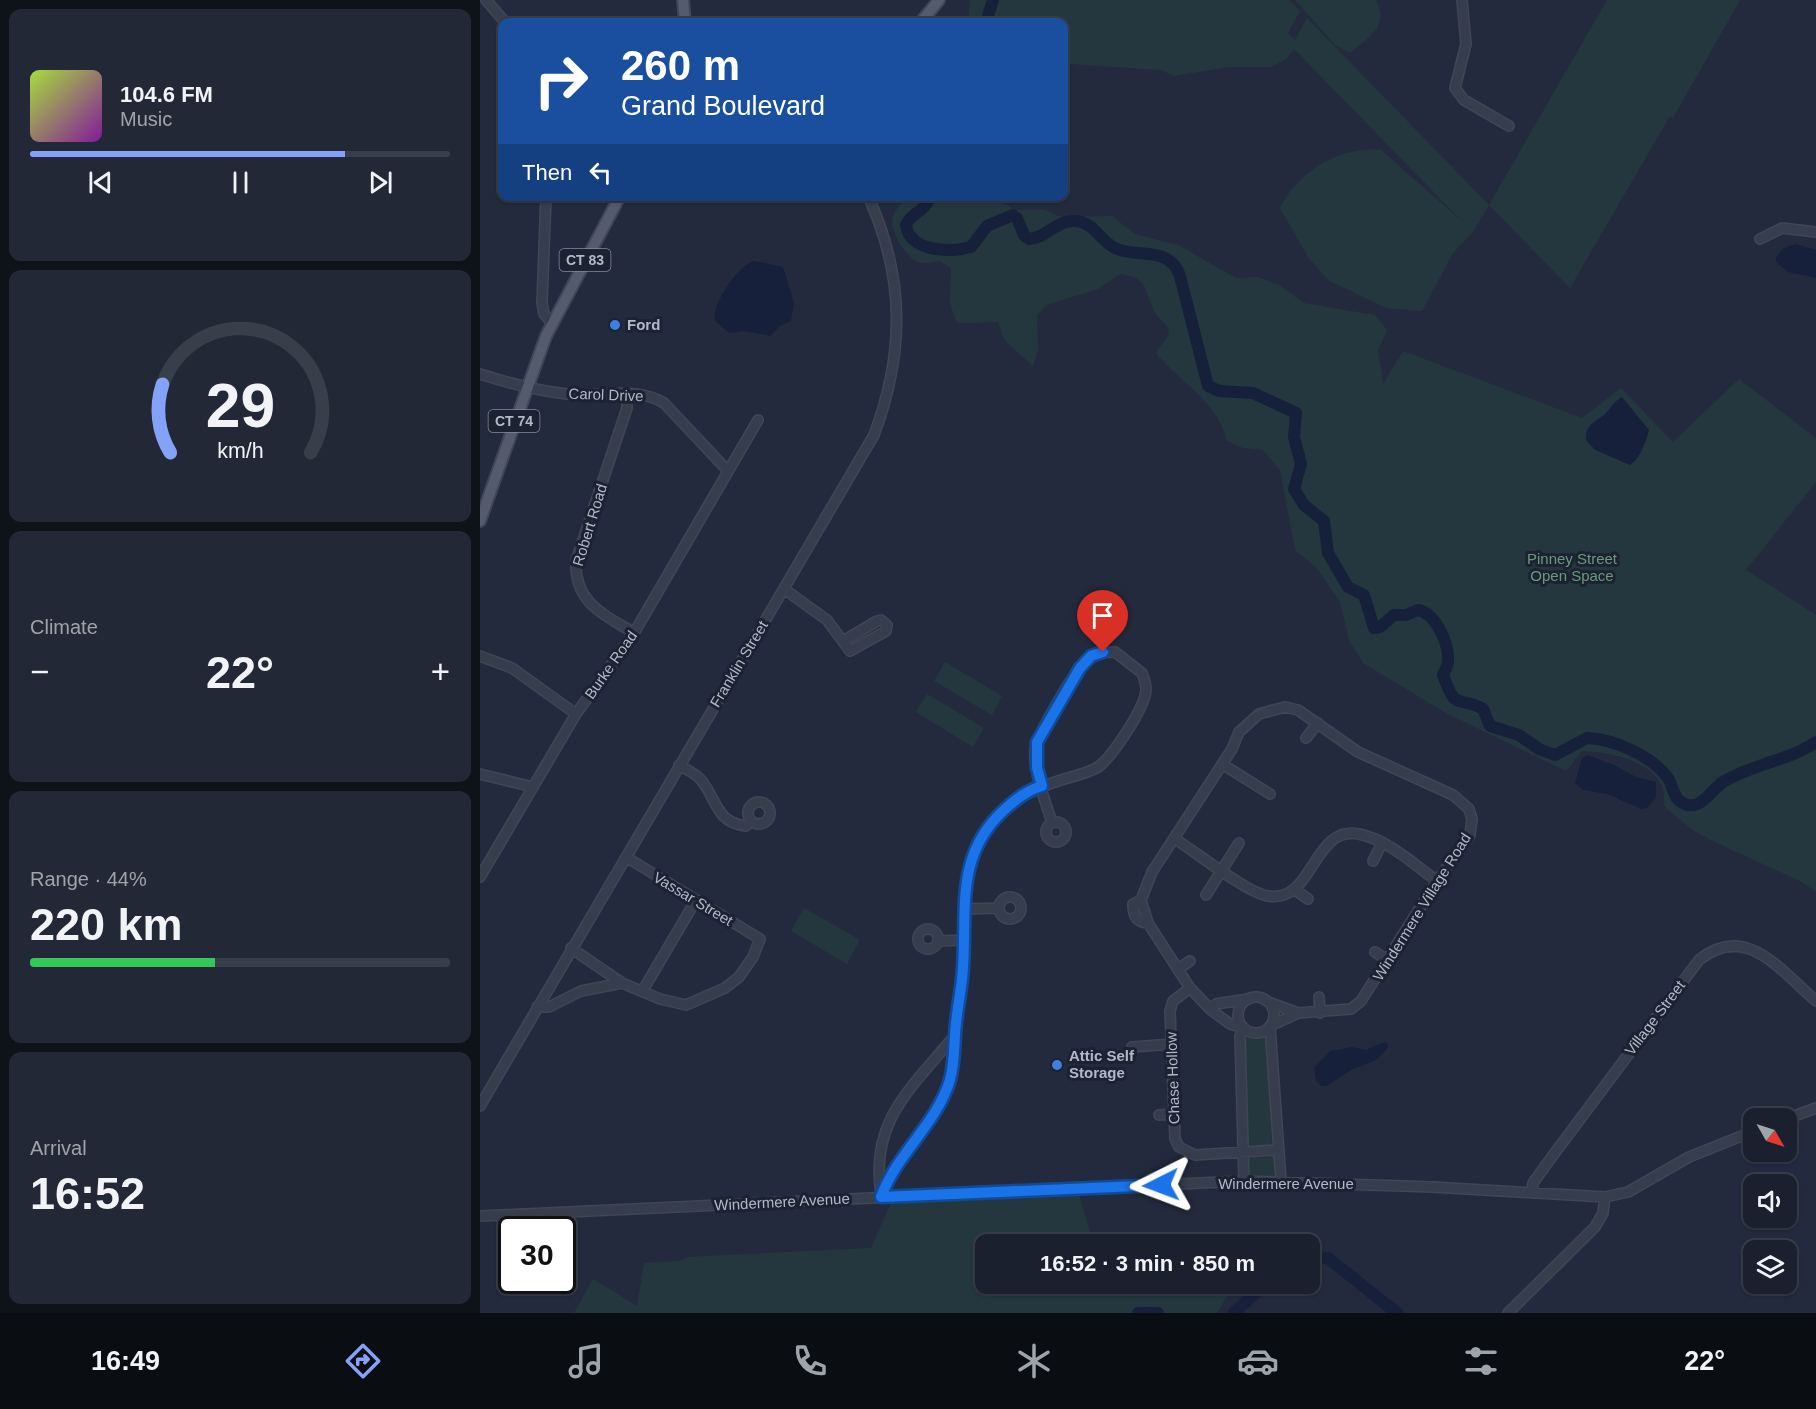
<!DOCTYPE html>
<html lang="en">
<head>
<meta charset="utf-8">
<style>
  body { margin:0; font-family:Arial,sans-serif; background:#232836; color:#f1f3f6; height:100vh; display:flex; flex-direction:column; font-size:22px; white-space:nowrap }
  * { box-sizing:border-box; margin:0 }
  p { font-size:20px; color:#9fa3aa }
  .icon { flex:none; width:33px; height:33px; fill:none; stroke:currentColor; stroke-width:2; stroke-linecap:round; stroke-linejoin:round }
  .map { position:relative; flex:1; overflow:hidden }
  .sheet { display:flex; flex-direction:column; gap:9px; padding:9px; background:#0e1219; width:480px }
  .sheet>* { flex:none }
  .guide { position:absolute; left:18px; top:18px; width:570px; height:183px; border-radius:12px; box-shadow:0 2px 4px #0004,0 0 0 2px #383e4a; background:#1a4fa0; color:#fff; overflow:hidden }
  .needle { width:39px; rotate:129deg }
  .controls { position:absolute; left:1263px; top:1108px; display:grid; gap:12px }
  .controls a { display:grid; place-items:center; width:54px; height:54px; border-radius:12px; background:#1a202e; box-shadow:0 2px 4px #0004,0 0 0 2px #383e4a; font-size:30px }
  .speed { position:absolute; left:18px; top:1216px; display:flex; gap:12px; font-size:30px; font-weight:700; text-align:center }
  .speed>* { display:grid; place-content:center; width:78px; height:78px; border-radius:50%; background:#1a202e; box-shadow:0 2px 4px #0004,0 0 0 2px #383e4a; line-height:1 }
  .speed .limit { border:3px solid #111; border-radius:9px; background:#fff; color:#111 }
  .pin { position:absolute; display:grid; place-items:center; width:51px; height:51px; color:#fff; margin:-62px -26px; border-radius:50% 50% 50% 0; rotate:-45deg; box-shadow:0 0 6px #0007 }
  .pin .icon { rotate:45deg }
  .me { position:absolute; width:66px; margin:-33px; rotate:267deg; stroke-linejoin:round; filter:drop-shadow(0 0 4px #0008) }
  .turn { display:flex; align-items:center; gap:21px; height:126px; padding:0 24px; font-size:27px }
  .turn .icon { width:78px; height:78px; stroke-width:2.5 }
  .turn b { display:block; font-size:42px; line-height:51px }
  .then { display:flex; align-items:center; height:57px; padding:0 24px; background:#0003; gap:12px; font-size:22px }
  .big { font-size:45px; font-weight:800; line-height:1.1 }
  .sheet .tile { flex:1; display:flex; flex-direction:column; justify-content:center; gap:9px; min-width:0; padding:0 21px; border-radius:12px; background:#232836 }
  .sheet .dial { align-items:center; gap:0 }
  .dial svg { height:156px; overflow:visible; fill:none; stroke:#383e4a; stroke-width:7; stroke-linecap:round; text-anchor:middle }
  .dial text { fill:#f1f3f6; stroke:none }
  .song { display:flex; align-items:center; gap:18px }
  .cover { width:72px; height:72px; border-radius:9px; background:linear-gradient(135deg,hsl(80 70% 55%),hsl(290 70% 35%)) }
  .played { height:6px; border-radius:3px; background:linear-gradient(90deg,#85a2fa 75%,#383e4a 75%) }
  .keys { display:flex; justify-content:space-around; direction:ltr }
  .heat { display:flex; justify-content:space-between; align-items:center; font-size:33px; direction:ltr }
  .charge { height:9px; border-radius:4px; background:linear-gradient(90deg,#34c759 44%,#383e4a 0) }
  .trip { position:absolute; left:495px; top:1234px; width:345px; height:60px; border-radius:12px; background:#1a202e; box-shadow:0 2px 4px #0004,0 0 0 2px #383e4a; font-weight:800; line-height:60px; text-align:center }
  .dock { display:flex; height:96px; justify-content:space-around; align-items:center; background:#0a0d12; color:#9fa3aa }
  .dock .icon { width:42px; height:42px }
  .dock .selected { color:#85a2fa }
  .dock b { font-size:27px; color:#f1f3f6 }
  main { display:flex; flex:1; min-height:0 }
  .map>svg:first-child { display:block }
  .green { fill:#25373e }
  .water { fill:#16203b }
  .lines { fill:none; stroke-linecap:round; stroke-linejoin:round }
  .river { stroke:#16203b; stroke-width:12 }
  .minor-casing { stroke:#404656; stroke-width:12 }
  .major-casing { stroke:#404656; stroke-width:14 }
  .minor { stroke:#363d4d; stroke-width:9 }
  .major { stroke:#545b6d; stroke-width:10 }
  .route-casing { stroke:#114b97; stroke-width:15 }
  .route { stroke:#1a73e8; stroke-width:10 }
  .shop-dot { fill:#3f7fe0; stroke:#1c2232; stroke-width:2 }
  .labels { text-anchor:middle; stroke-width:6; stroke-linejoin:round; paint-order:stroke }
  .shield { fill:#1c2232; stroke:#858b9b; stroke-width:1.5 }
  .shield-label { font-size:14px; font-weight:bold; fill:#b2b8c8 }
  .poi-label { font-size:15px; font-weight:bold; fill:#b2b8c8; stroke:#1c2232; text-anchor:start }
  .street-label { font-size:15px; fill:#b2b8c8; stroke:#1c2232 }
  .park-label { font-size:15px; fill:#699a7b; stroke:#1c2232 }
</style>
</head>
<body>
<main>
<section class="sheet">
<div class="tile">
<div class="song"><i class="cover"></i><div><b>104.6 FM</b><p>Music</p></div></div>
<div class="played"></div>
<div class="keys"><svg class="icon" aria-label="previous" viewBox="0 0 24 24"><path d="M18 5L8 12l10 7zM5 5v14"/></svg><svg class="icon" aria-label="pause" viewBox="0 0 24 24"><path d="M8 5v14M16 5v14"/></svg><svg class="icon" aria-label="next" viewBox="0 0 24 24"><path d="M6 5l10 7-10 7zM19 5v14"/></svg></div>
</div>
<div class="tile dial"><svg viewBox="0 0 100 80">
<path d="M14 69A42 42 0 1 1 86 69"/>
<path d="M14 69A42 42 0 0 1 10 34" stroke="#85a2fa"/>
<text x="50" y="56" font-size="32" font-weight="700">29</text>
<text x="50" y="72" font-size="11">km/h</text>
</svg></div>
<div class="tile"><p>Climate</p>
<div class="heat"><a>−</a><b class="big">22°</b><a>+</a></div>
</div>
<div class="tile"><p>Range · 44%</p><b class="big">220 km</b><div class="charge"></div></div>
<div class="tile"><p>Arrival</p><b class="big">16:52</b></div>
</section>
<div class="map">
<svg width="1336" height="1313" viewBox="0 0 1336 1313">
  <rect width="100%" height="100%" fill="#232a3d"/>
  <path class="green" d="M 490,0 L 809,0 L 820,11 L 808,33 L 815,40 L 827,18 L 1009,205 L 1127,0 L 1260,0 L 1193,118 L 1190,116 L 1090,288 L 1009,205 L 993,232 L 973,253 L 942,311 L 906,308 L 848,280 L 828,257 L 800,208 C 818,171 861,146 901,150 L 984,223 L 814,49 L 806,59 L 791,67 L 749,67 L 694,76 L 681,70 L 591,64 L 584,62 L 584,22 L 488,22 Z
    M 815,0 L 896,0 C 910,27 888,37 870,53 L 855,45 Z
    M 424,196 L 494,197 L 519,201 L 536,210 L 565,210 L 581,217 L 632,216 L 655,234 L 698,245 L 756,278 L 778,277 L 799,285 L 824,303 L 895,315 L 907,330 L 898,351 L 903,384 L 923,351 L 1102,418 L 1141,388 L 1193,442 L 1259,379 L 1336,438 L 1336,482 L 1266,570 L 1336,615 L 1336,892 L 1322,882 L 1237,843 L 1214,831 L 1185,807 C 1183,801 1185,795 1183,789 C 1175,761 1126,751 1102,751 L 1086,771 L 966,713 L 883,663 L 869,640 L 860,602 L 837,568 L 815,550 L 800,470 L 783,450 L 763,448 L 747,441 C 737,400 701,384 676,353 L 689,334 C 687,323 682,322 676,314 C 664,296 672,277 640,274 L 618,289 L 566,305 L 557,316 L 558,349 L 553,366 L 525,341 L 518,322 L 477,323 L 470,304 L 471,268 L 460,261 C 452,262 444,265 436,261 C 425,255 411,232 412,220 C 413,212 420,205 425,199 Z
    M 465,662 L 522,696 L 512,715 L 454,681 Z
    M 447,694 L 504,728 L 493,747 L 436,712 Z
    M 324,908 L 380,940 L 367,964 L 311,931 Z
    M 764,1037 L 787,1037 L 792,1146 L 768,1147 Z
    M 794,1157 L 794,1176 L 769,1176 L 768,1158 Z
    M 599,1195 L 614,1245 L 506,1245 L 506,1284 L 686,1284 L 751,1289 L 737,1313 L 94,1313 L 113,1279 L 157,1306 L 164,1263 L 199,1261 L 207,1257 L 391,1248 L 411,1203 Z"/>
  <path class="water" d="M 1316,244 L 1336,250 L 1336,278 L 1308,272 L 1296,262 L 1296,257 L 1304,248 Z
    M 274,261 L 303,267 L 314,303 L 311,321 L 300,326 L 290,336 L 264,331 L 249,333 L 235,321 C 231,305 258,265 274,261 Z
    M 1142,397 L 1169,430 C 1166,442 1160,459 1150,465 L 1115,450 L 1106,440 C 1105,425 1115,422 1125,414 C 1132,407 1133,402 1142,397 Z
    M 1107,755 L 1132,764 L 1156,777 L 1176,782 L 1176,798 L 1167,808 L 1161,809 L 1127,794 L 1103,790 L 1095,783 L 1102,758 Z
    M 904,1042 L 908,1044 L 907,1049 L 896,1060 L 873,1069 L 846,1086 L 841,1086 L 836,1081 L 834,1067 L 850,1051 L 872,1047 L 886,1050 Z"/>
  <g class="lines">
    <path class="river" d="M 506,22 L 513,0
      M 449,196 C 448,211 431,212 426,225 C 429,252 471,253 491,247 L 507,226 L 533,215 L 537,218 L 544,235 L 549,239 C 565,239 576,220 595,221 C 615,222 620,242 637,249 C 660,258 690,246 700,276 L 728,386 L 739,391 L 773,393 L 816,413 L 814,437 L 821,464 L 814,489 L 824,505 L 844,521 L 848,553 L 868,587 L 884,595 L 894,628 L 900,627 L 914,615 L 926,615 L 938,610 C 956,613 969,644 968,661 C 968,666 965,670 963,675 C 977,714 977,694 1003,709 L 1010,726 L 1039,735 L 1059,749 L 1075,755 L 1107,738 C 1134,739 1172,756 1188,778 C 1192,785 1194,798 1201,802 C 1219,814 1231,790 1243,782 C 1272,764 1308,761 1336,742
      M 830,1257 L 848,1258 L 917,1313
      M 658,1313 L 678,1313
      M 754,1313 L 785,1284"/>
    <defs>
      <path id="minor" d="M 6,0 L 25,22
        M 982,0 L 986,44 L 975,88 L 984,100 L 1029,126
        M 66,196 L 62,303 L 64,314 L 72,323
        M 1280,239 L 1302,228 L 1336,232
        M 0,374 C 28,383 58,391 87,394 C 118,397 156,386 184,403 L 248,471
        M 147,394 L 147,408 L 96,561 C 94,602 123,614 154,633
        M 304,589 L 347,620 L 370,651 L 406,631 L 407,625 L 401,620 L 397,621 L 363,641
        M 0,656 L 32,668 L 96,714
        M 826,738 L 838,723
        M 742,764 L 790,794
        M 199,765 C 207,770 217,774 222,781 C 237,801 237,823 266,826 L 271,821
        M 0,774 L 53,787
        M268 813a11 11 0 1 1 22 0a11 11 0 1 1-22 0Z
        M566 832a10 10 0 1 1 20 0a10 10 0 1 1-20 0Z
        M 695,839 C 716,852 767,893 788,896 C 834,904 832,825 879,834 C 908,840 934,864 957,881
        M 893,861 L 902,843
        M 0,877 L 96,714 L 154,633 L 278,420
        M 814,889 L 828,899
        M 726,895 L 759,843
        M519 908a11 11 0 1 1 22 0a11 11 0 1 1-22 0Z
        M 661,900 L 653,904 C 653,916 656,922 668,923
        M 485,909 L 519,908
        M438 939a10 10 0 1 1 20 0a10 10 0 1 1-20 0Z
        M 458,941 L 484,940
        M 91,948 L 142,983
        M 895,952 L 907,960
        M 698,969 L 710,961
        M 710,988 L 693,1001 L 690,1011 L 695,1139 L 699,1147 L 715,1155 L 798,1150
        M 163,990 L 216,900
        M 839,997 L 840,1013
        M758 1015a18 18 0 1 1 36 0a18 18 0 1 1-36 0Z
        M 788,1002 L 818,1013
        M 57,1007 L 69,1007 L 101,991 L 142,983 L 180,999 L 206,1005 L 245,988 L 259,977 L 273,957 L 280,939 L 146,857
        M 731,1010 L 736,1004 L 768,999
        M 652,1047 L 693,1044
        M 0,1106 L 394,435 C 425,352 425,277 388,196
        M 679,1115 L 695,1114
        M 1306,1119 L 1336,1108
        M 764,1181 L 760,1036 L 764,1028 L 750,1024 L 731,1010 L 710,988 L 668,923 L 661,900 L 672,872 L 752,749 L 759,732 L 779,714 L 805,707 L 818,710 L 878,752 L 973,795 L 989,809 L 992,819 L 990,835 L 957,881 L 881,1001 L 871,1009 L 818,1013 L 790,1026 L 801,1181
        M 1052,1193 L 1053,1183 L 1074,1154 L 1219,960 C 1266,922 1300,970 1336,1001
        M 401,1194 C 389,1120 433,1087 475,1035
        M 401,1197 C 417,1151 459,1124 471,1076 C 474,1062 474,1049 475,1035 C 476,1012 481,990 483,967 C 487,922 477,870 505,830 C 524,802 552,789 584,779 C 595,776 608,773 618,767 C 632,757 665,708 666,690 C 666,684 664,678 662,673 L 635,652 C 628,652 619,652 612,655 C 598,663 557,734 555,750 C 553,774 566,801 572,823
        M 0,1216 L 764,1181 L 953,1187 L 1125,1197 L 1148,1192 L 1209,1157 L 1274,1131
        M 1028,1313 L 1115,1227 L 1123,1213 L 1125,1197"/>
      <path id="major" d="M 203,0 L 205,22
        M 441,22 L 459,0
        M 0,521 L 66,336 L 140,196"/>
    </defs>
    <use href="#minor" class="minor-casing"/>
    <use href="#major" class="major-casing"/>
    <use href="#minor" class="minor"/>
    <use href="#major" class="major"/>
  </g>
  <g class="lines">
    <defs>
      <path id="route" d="M 623,652 L 611,656 L 600,668 L 557,742 L 557,768 L 562,786 C 547,790 535,800 524,810 C 475,855 487,908 483,967 C 482,990 476,1012 475,1035 C 474,1051 474,1065 470,1080 C 456,1125 417,1153 401,1197 L 681,1185"/>
    </defs>
    <use href="#route" class="route-casing"/>
    <use href="#route" class="route"/>
  </g>
  <g class="shop-dot">
    <circle cx="135" cy="325" r="6"/>
    <circle cx="577" cy="1065" r="6"/>
  </g>
  <g class="labels">
    <g class="shield">
      <rect x="79.5" y="249" width="51" height="22" rx="4.5"/>
      <rect x="8.5" y="410" width="51" height="22" rx="4.5"/>
    </g>
    <g class="shield-label">
      <text x="105" y="265">CT 83</text>
      <text x="34" y="426">CT 74</text>
    </g>
    <g class="poi-label">
      <text x="147" y="330">Ford</text>
      <text x="589" y="1061">Attic Self<tspan x="589" dy="17">Storage</tspan></text>
    </g>
    <g class="street-label">
      <text transform="translate(126 395) rotate(2)" y="5">Carol Drive</text>
      <text transform="translate(110 525) rotate(-73)" y="5">Robert Road</text>
      <text transform="translate(259 664) rotate(-59)" y="5">Franklin Street</text>
      <text transform="translate(131 665) rotate(-55)" y="5">Burke Road</text>
      <text transform="translate(213 899) rotate(31)" y="5">Vassar Street</text>
      <text transform="translate(942 907) rotate(-58)" y="5">Windermere Village Road</text>
      <text transform="translate(1175 1018) rotate(-53)" y="5">Village Street</text>
      <text transform="translate(693 1078) rotate(-92)" y="5">Chase Hollow</text>
      <text x="806" y="1189">Windermere Avenue</text>
      <text transform="translate(302 1202) rotate(-3)" y="5">Windermere Avenue</text>
    </g>
    <g class="park-label">
      <text x="1092" y="564">Pinney Street<tspan x="1092" dy="17">Open Space</tspan></text>
    </g>
  </g>
</svg>
<div class="controls">
<a><svg class="needle" viewBox="-14 -14 28 28"><path d="M0-13l5 13h-10z" fill="#e53935"/><path d="M0 13l5-13h-10z" fill="#9fa3aa"/></svg></a>
<a><svg class="icon" aria-label="sound" viewBox="0 0 24 24"><path d="M4 9h4l5-4v14l-5-4H4zM17 9q2 3 0 6"/></svg></a>
<a><svg class="icon" aria-label="layers" viewBox="0 0 24 24"><path d="M12 4l9 5-9 5-9-5zM3 14l9 5 9-5"/></svg></a>
</div>
<div class="speed"><div class="limit">30</div></div>
<div class="pin" style="left:623px;top:652px;background:#d93025"><svg class="icon" aria-label="arrive" viewBox="0 0 24 24"><path d="M6 21V4h12l-3 4 3 4H6"/></svg></div>
<svg class="me" style="left:681px;top:1185px" viewBox="-20 -20 40 40"><path d="M0-17L14 15 0 8-14 15z" fill="#1a73e8" stroke="#fff" stroke-width="4"/></svg>
<div class="trip">16:52 · 3 min · 850 m</div>
<div class="guide">
<div class="turn"><svg class="icon" aria-label="right" viewBox="0 0 24 24"><path d="M7 20v-9h11M14 6l5 5-5 5"/></svg><div><b>260 m</b>Grand Boulevard</div></div>
<div class="then">Then<svg class="icon" aria-label="left" viewBox="0 0 24 24"><path d="M17 20v-9H6M10 6l-5 5 5 5"/></svg></div>
</div>
</div>
</main>
<nav class="dock">
<b>16:49</b>
<svg class="icon selected" aria-label="directions" viewBox="0 0 24 24"><path d="M12 3l9 9-9 9-9-9zM9 14v-3h6M13 9l2 2-2 2"/></svg>
<svg class="icon" aria-label="music" viewBox="0 0 24 24"><path d="M9 18V5l10-2v13"/><circle cx="6" cy="18" r="3"/><circle cx="16" cy="16" r="3"/></svg>
<svg class="icon" aria-label="phone" viewBox="0 0 24 24"><path d="M5 4h4l2 5-3 2q2 4 5 5l2-3 5 2v4C11 20 4 13 5 4z"/></svg>
<svg class="icon" aria-label="climate" viewBox="0 0 24 24"><path d="M12 3v18M4 7l16 10M4 17L20 7"/></svg>
<svg class="icon" aria-label="car" viewBox="0 0 24 24"><path d="M5 17H2v-5l4-1 3-4h7l3 4 3 1v5h-3M9 17h6M6 11h13"/><circle cx="7" cy="17" r="2"/><circle cx="17" cy="17" r="2"/></svg>
<svg class="icon" aria-label="filters" viewBox="0 0 24 24"><path d="M4 7h16M4 17h16"/><circle cx="9" cy="7" r="2"/><circle cx="15" cy="17" r="2"/></svg>
<b>22°</b>
</nav>
</body>
</html>
